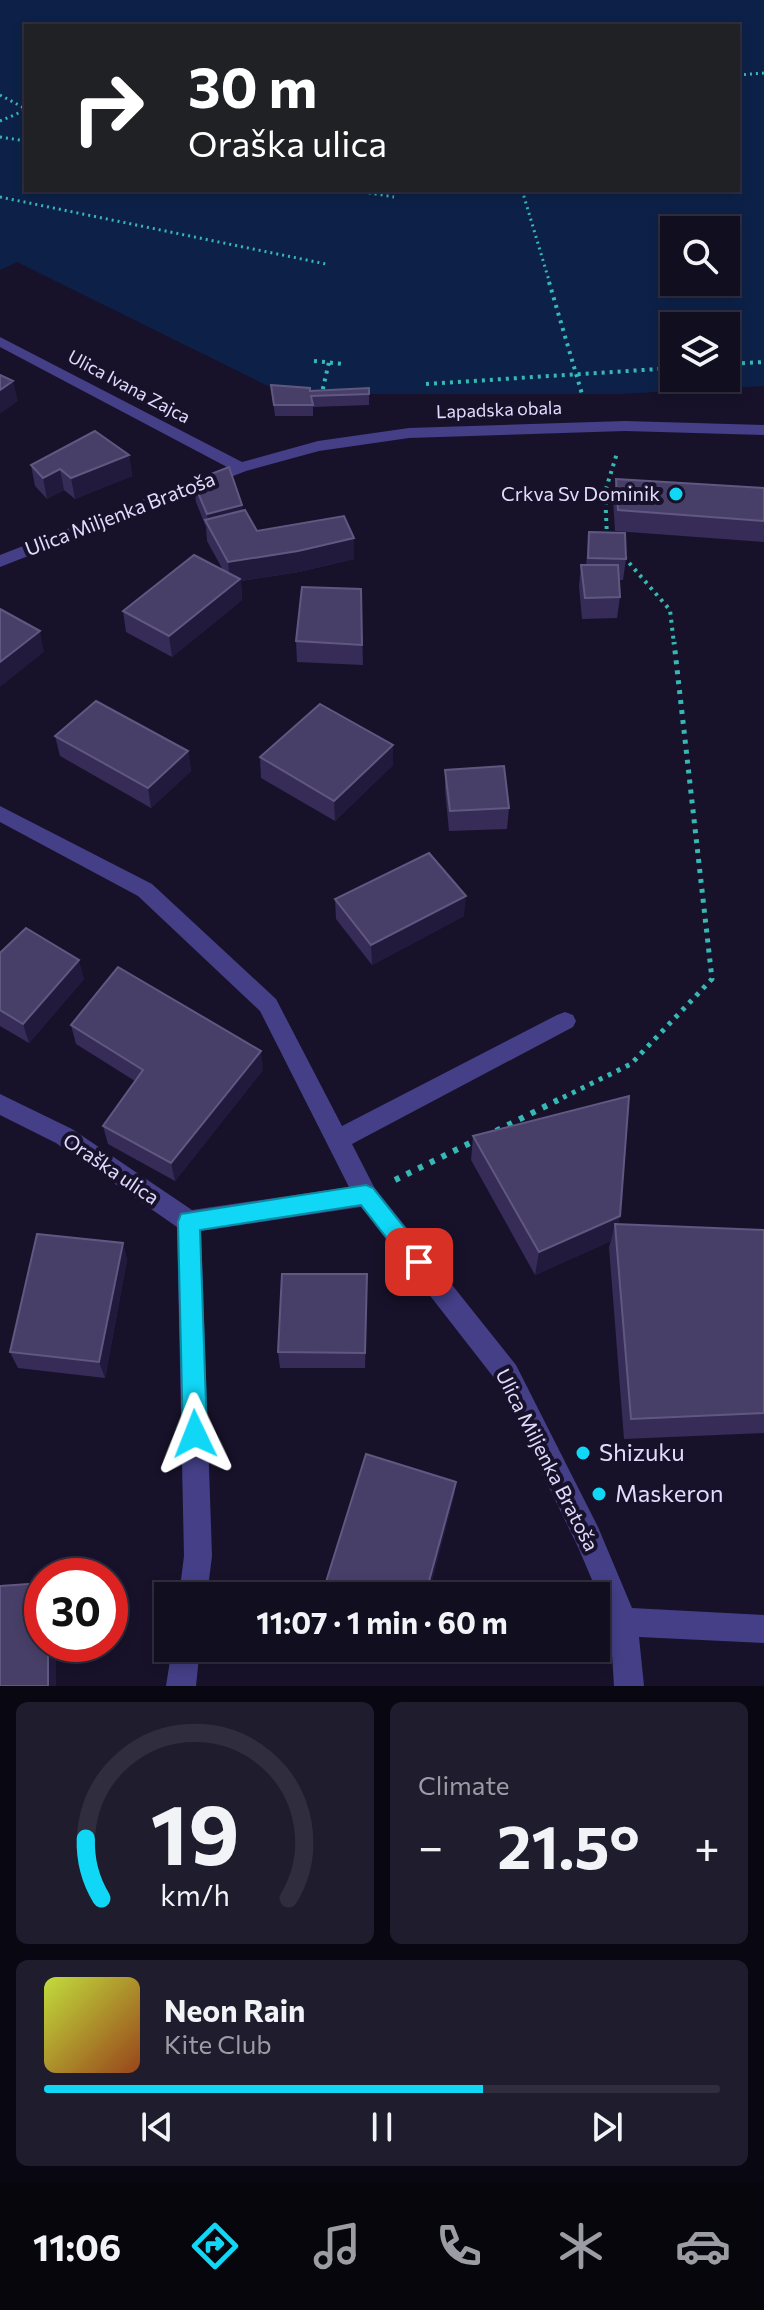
<!DOCTYPE html>
<html lang="en">
<head>
<meta charset="utf-8">
<style>
  body { margin:0; font-family:Commissioner,sans-serif; background:#1e1c2d; color:#f1f3f6; height:100vh; display:flex; flex-direction:column; font-size:30px; white-space:nowrap }
  * { box-sizing:border-box; margin:0 }
  p { font-size:26px; color:#9c9ca5 }
  .icon { flex:none; width:44px; height:44px; fill:none; stroke:currentColor; stroke-width:2; stroke-linecap:round; stroke-linejoin:round }
  .map { position:relative; height:1686px; overflow:hidden }
  .sheet { display:flex; flex-direction:column; gap:16px; padding:16px; background:#090812; flex:1 }
  .sheet>* { flex:none }
  .hud { position:absolute; left:24px; top:24px; width:716px; height:168px; border-radius:0px; box-shadow:0 4px 12px #0003,0 0 0 2px #302e3e; background:#202124; color:#fff; overflow:hidden }
  .tools { position:absolute; left:660px; top:216px; display:grid; gap:16px }
  .tools a { display:grid; place-items:center; width:80px; height:80px; border-radius:0px; background:#110e20; box-shadow:0 4px 12px #0003,0 0 0 2px #302e3e; font-size:40px }
  .speed { position:absolute; left:24px; top:1558px; display:flex; gap:16px; font-size:40px; font-weight:700; text-align:center }
  .speed>* { display:grid; place-content:center; width:104px; height:104px; border-radius:50%; background:#110e20; box-shadow:0 4px 12px #0003,0 0 0 2px #302e3e; line-height:1 }
  .speed .limit { border:12px solid #d22; background:#fff; color:#111 }
  .pin { position:absolute; display:grid; place-items:center; width:68px; height:68px; color:#fff; margin:-34px; border-radius:16px; box-shadow:0 4px 12px #0006 }
  .me { position:absolute; width:88px; margin:-44px; rotate:358deg; stroke-linejoin:round; filter:drop-shadow(0 0 6px #0008) }
  .turn { display:flex; align-items:center; gap:28px; height:168px; padding:0 32px; font-size:36px }
  .turn .icon { width:104px; height:104px; stroke-width:2.5 }
  .turn b { display:block; font-size:56px; line-height:68px }
  .big { font-size:60px; font-weight:700; line-height:1.1 }
  .sheet .widget { flex:1; display:flex; flex-direction:column; justify-content:center; gap:12px; min-width:0; padding:0 28px; border-radius:12px; background:#1e1c2d }
  .sheet .dial { align-items:center; gap:0 }
  .dial svg { height:208px; overflow:visible; fill:none; stroke:#302e3e; stroke-width:7; stroke-linecap:round; text-anchor:middle }
  .dial text { fill:#f1f3f6; stroke:none }
  .song { display:flex; align-items:center; gap:24px }
  .cover { width:96px; height:96px; border-radius:12px; background:linear-gradient(135deg,hsl(70 70% 55%),hsl(20 70% 35%)) }
  .played { height:8px; border-radius:4px; background:linear-gradient(90deg,#10d7f6 65%,#302e3e 65%) }
  .keys { display:flex; justify-content:space-around; direction:ltr }
  .heat { display:flex; justify-content:space-between; align-items:center; font-size:44px; direction:ltr }
  .sheet .tiles { flex:1; display:grid; gap:16px; grid-template-columns:1fr 1fr }
  .widget:last-child { grid-column:span 2 }
  .trip { position:absolute; left:154px; top:1582px; width:456px; height:80px; border-radius:0px; background:#110e20; box-shadow:0 4px 12px #0003,0 0 0 2px #302e3e; font-weight:700; line-height:80px; text-align:center }
  .tabs { display:flex; height:128px; justify-content:space-around; align-items:center; background:#07060d; color:#9c9ca5 }
  .tabs .icon { width:56px; height:56px }
  .tabs .selected { color:#10d7f6 }
  .tabs b { font-size:36px; color:#f1f3f6 }
  .map>svg:first-child { display:block }
  .water { fill:#0d2148; fill-rule:evenodd }
  .lines { fill:none; stroke-linecap:round; stroke-linejoin:round }
  .path-far3 { stroke:#36b8b5; stroke-width:3; stroke-dasharray:2 4; stroke-linecap:butt }
  .path-far2 { stroke:#36b8b5; stroke-width:4; stroke-dasharray:3 5; stroke-linecap:butt }
  .path-far1 { stroke:#36b8b5; stroke-width:5; stroke-dasharray:4 6; stroke-linecap:butt }
  .path { stroke:#36b8b5; stroke-width:6; stroke-dasharray:5 8; stroke-linecap:butt }
  .minor { fill:#443f87; fill-rule:evenodd }
  .wall { fill:#362c57 }
  .shaded-wall { fill:#221a3d }
  .building { fill:#483f69; stroke:#605880; stroke-width:2 }
  .route { fill:#10d7f6; stroke:#0a8ca0; stroke-width:2 }
  .poi-dot { fill:#10d7f6; stroke:#17122a; stroke-width:3 }
  .labels { text-anchor:middle; stroke-width:8; stroke-linejoin:round; paint-order:stroke }
  .far-street-label { font-size:18px; fill:#e1dcfe; stroke:#17122a }
  .poi-label { font-size:20px; fill:#e1dcfe; stroke:#17122a; text-anchor:end }
  .street-label { font-size:20px; fill:#e1dcfe; stroke:#17122a }
  .near-poi-label { font-size:24px; fill:#e1dcfe; stroke:#17122a; text-anchor:start }
</style>
</head>
<body>
<div class="map">
<svg width="764" height="1686" viewBox="0 0 764 1686">
  <rect width="100%" height="100%" fill="#17122a"/>
  <path class="water" d="M 0,0 L 764,0 L 764,386 L 620,394 L 328,394 L 272,388 L 17,262 L 0,270 ZM 26,26 L 738,26 L 738,190 L 26,190 ZM 674,230 L 726,230 L 726,282 L 674,282 ZM 674,326 L 726,326 L 726,378 L 674,378 Z"/>
  <g class="lines">
    <path class="path-far3" d="M 738,75 L 764,73
      M 0,95 L 26,109
      M 0,121 L 26,110
      M 0,137 L 26,141
      M 351,190 L 394,197
      M 522,190 L 550,284
      M 0,197 L 326,264"/>
    <path class="path-far2" d="M 549,282 L 582,394
      M 314,361 L 344,364
      M 726,364 L 764,362
      M 426,384 L 674,368
      M 321,397 L 329,362
      M 607,537 L 605,492 L 617,453
      M 624,557 L 670,610 L 674,644"/>
    <path class="path-far1" d="M 554,1102 L 631,1064 L 712,979 L 674,642"/>
    <path class="path" d="M 496,1131 L 558,1100
      M 395,1180 L 476,1140"/>
    <path class="minor" d="M 0,337 L 242,462 L 318,441 L 409,428 L 625,421 L 764,425 L 764,435 L 625,431 L 409,438 L 319,451 L 246,471 L 0,567 L 0,555 L 227,467 L 0,347 Z
      M 0,806 L 152,884 L 276,999 L 342,1126 L 557,1015 L 565,1012 L 573,1015 L 576,1021 L 573,1027 L 352,1144 L 374,1187 L 516,1365 L 598,1527 L 632,1608 L 764,1615 L 764,1643 L 639,1637 L 644,1686 L 614,1686 L 610,1622 L 578,1547 L 498,1383 L 361,1207 L 201,1231 L 212,1556 L 207,1596 L 179,1596 L 184,1556 L 177,1227 L 56,1143 L 0,1115 L 0,1094 L 72,1129 L 192,1210 L 349,1187 L 260,1011 L 138,896 L 0,822 Z
      M 172,1648 L 200,1648 L 196,1686 L 166,1686 Z"/>
  </g>
  <path class="wall" d="M 271,385 L 310,391 L 369,388 L 369,405 L 313,407 L 313,416 L 275,416 Z
    M 129,455 L 132,476 L 75,499 L 64,490 L 47,499 L 35,486 L 31,465 Z
    M 616,479 L 764,488 L 764,542 L 615,531 L 613,500 Z
    M 193,481 L 242,510 L 257,531 L 354,559 L 299,572 L 241,581 L 242,600 L 172,657 L 126,632 L 123,611 L 223,570 L 207,541 L 206,527 L 196,502 Z
    M 589,532 L 626,559 L 623,580 L 619,580 L 620,597 L 617,618 L 582,619 L 579,586 L 581,565 L 586,565 Z
    M 361,589 L 363,665 L 297,662 L 296,641 Z
    M 55,736 L 188,751 L 191,771 L 151,808 L 60,756 Z
    M 260,757 L 393,765 L 335,821 L 261,778 Z
    M 445,770 L 509,808 L 507,829 L 449,831 L 445,790 Z
    M 335,899 L 464,916 L 372,965 L 336,919 Z
    M 0,953 L 84,979 L 29,1043 L 0,1026 Z
    M 71,1025 L 263,1070 L 175,1181 L 108,1144 L 103,1126 L 135,1081 L 76,1044 Z
    M 473,1136 L 620,1216 L 618,1224 L 764,1230 L 764,1433 L 624,1439 L 609,1247 L 611,1241 L 535,1275 L 471,1160 Z
    M 123,1243 L 127,1260 L 105,1378 L 18,1368 L 10,1352 Z
    M 367,1291 L 365,1368 L 280,1368 L 278,1352 Z
    M 456,1482 L 454,1496 L 428,1596 L 326,1596 L 325,1585 Z"/>
  <path class="shaded-wall" d="M 13,381 L 18,401 L 0,414 L 0,390 Z
    M 129,455 L 132,476 L 75,499 L 71,478 Z
    M 60,469 L 64,490 L 47,499 L 43,478 Z
    M 242,505 L 244,526 L 208,525 L 207,514 Z
    M 354,538 L 354,559 L 299,572 L 241,581 L 242,600 L 172,657 L 169,636 L 230,583 L 228,562 Z
    M 40,631 L 44,652 L 0,687 L 0,662 Z
    M 393,745 L 393,765 L 335,821 L 334,801 Z
    M 188,751 L 191,771 L 151,808 L 148,788 Z
    M 466,896 L 464,916 L 372,965 L 371,945 Z
    M 79,960 L 84,979 L 29,1043 L 23,1024 Z
    M 261,1051 L 263,1070 L 175,1181 L 171,1163 Z
    M 620,1216 L 616,1232 L 615,1224 L 611,1241 L 535,1275 L 539,1252 Z
    M 123,1243 L 127,1260 L 105,1378 L 99,1362 Z
    M 456,1482 L 454,1496 L 428,1596 L 425,1596 Z
    M 48,1644 L 56,1644 L 56,1686 L 48,1686 Z"/>
  <path class="building" d="M 0,375 L 13,381 L 0,390 Z
    M 271,385 L 310,388 L 310,391 L 369,388 L 369,394 L 311,396 L 313,405 L 274,405 Z
    M 95,431 L 129,455 L 71,478 L 60,469 L 43,478 L 31,465 Z
    M 229,467 L 242,505 L 207,514 L 193,481 Z
    M 616,479 L 764,488 L 764,521 L 618,510 Z
    M 245,510 L 257,531 L 344,516 L 354,538 L 298,551 L 228,562 L 205,520 Z
    M 589,532 L 625,533 L 626,559 L 588,558 Z
    M 194,555 L 240,579 L 169,636 L 123,611 Z
    M 581,565 L 618,565 L 620,597 L 585,598 Z
    M 302,587 L 361,589 L 362,645 L 296,641 Z
    M 0,609 L 40,631 L 0,662 Z
    M 96,701 L 188,751 L 148,788 L 55,736 Z
    M 320,704 L 393,745 L 334,801 L 260,757 Z
    M 504,766 L 509,808 L 450,811 L 445,770 Z
    M 429,853 L 466,896 L 371,945 L 335,899 Z
    M 26,928 L 79,960 L 23,1024 L 0,1010 L 0,953 Z
    M 118,967 L 261,1051 L 171,1163 L 103,1126 L 143,1070 L 71,1025 Z
    M 629,1096 L 620,1216 L 539,1252 L 473,1136 Z
    M 615,1224 L 764,1230 L 764,1413 L 631,1419 Z
    M 37,1234 L 123,1243 L 99,1362 L 10,1352 Z
    M 282,1274 L 367,1274 L 365,1353 L 278,1352 Z
    M 366,1454 L 456,1482 L 425,1596 L 357,1596 L 325,1585 Z
    M 42,1583 L 42,1644 L 48,1644 L 48,1686 L 0,1686 L 0,1586 Z"/>
  <path class="route" d="M 366,1185 L 373,1188 L 426,1255 L 430,1262 L 426,1269 L 419,1272 L 411,1269 L 361,1205 L 200,1230 L 207,1434 L 203,1443 L 195,1446 L 186,1443 L 183,1434 L 178,1222 L 181,1214 Z"/>
  <g class="poi-dot">
    <circle cx="676" cy="494" r="8"/>
    <circle cx="583" cy="1453" r="8"/>
    <circle cx="599" cy="1494" r="8"/>
  </g>
  <g class="labels">
    <g class="far-street-label">
      <text transform="translate(129 387) rotate(28)" y="6">Ulica Ivana Zajca</text>
      <text transform="translate(499 410) rotate(-2)" y="6">Lapadska obala</text>
    </g>
    <g class="poi-label">
      <text x="660" y="501">Crkva Sv Dominik</text>
    </g>
    <g class="street-label">
      <text transform="translate(120 514) rotate(-21)" y="7">Ulica Miljenka Bratoša</text>
      <text transform="translate(111 1169) rotate(34)" y="7">Oraška ulica</text>
      <text transform="translate(547 1460) rotate(63)" y="7">Ulica Miljenka Bratoša</text>
    </g>
    <g class="near-poi-label">
      <text x="599" y="1461">Shizuku</text>
      <text x="615" y="1502">Maskeron</text>
    </g>
  </g>
</svg>
<div class="tools">
<a><svg class="icon" aria-label="search" viewBox="0 0 24 24"><circle cx="10" cy="10" r="6"/><path d="M15 15l6 6"/></svg></a>
<a><svg class="icon" aria-label="layers" viewBox="0 0 24 24"><path d="M12 4l9 5-9 5-9-5zM3 14l9 5 9-5"/></svg></a>
</div>
<div class="speed"><div class="limit">30</div></div>
<div class="pin" style="left:419px;top:1262px;background:#d93025"><svg class="icon" aria-label="arrive" viewBox="0 0 24 24"><path d="M6 21V4h12l-3 4 3 4H6"/></svg></div>
<svg class="me" style="left:195px;top:1434px" viewBox="-20 -20 40 40"><path d="M0-17L14 15 0 8-14 15z" fill="#10d7f6" stroke="#fff" stroke-width="4"/></svg>
<div class="trip">11:07 · 1 min · 60 m</div>
<div class="hud">
<div class="turn"><svg class="icon" aria-label="right" viewBox="0 0 24 24"><path d="M7 20v-9h11M14 6l5 5-5 5"/></svg><div><b>30 m</b>Oraška ulica</div></div>
</div>
</div>
<section class="sheet">
<div class="tiles">
<div class="widget dial"><svg viewBox="0 0 100 80">
<path d="M14 69A42 42 0 1 1 86 69"/>
<path d="M14 69A42 42 0 0 1 8 46" stroke="#10d7f6"/>
<text x="50" y="56" font-size="32" font-weight="700">19</text>
<text x="50" y="72" font-size="11">km/h</text>
</svg></div>
<div class="widget"><p>Climate</p>
<div class="heat"><a>−</a><b class="big">21.5°</b><a>+</a></div>
</div>
<div class="widget">
<div class="song"><i class="cover"></i><div><b>Neon Rain</b><p>Kite Club</p></div></div>
<div class="played"></div>
<div class="keys"><svg class="icon" aria-label="previous" viewBox="0 0 24 24"><path d="M18 5L8 12l10 7zM5 5v14"/></svg><svg class="icon" aria-label="pause" viewBox="0 0 24 24"><path d="M8 5v14M16 5v14"/></svg><svg class="icon" aria-label="next" viewBox="0 0 24 24"><path d="M6 5l10 7-10 7zM19 5v14"/></svg></div>
</div>
</div>
</section>
<nav class="tabs">
<b>11:06</b>
<svg class="icon selected" aria-label="directions" viewBox="0 0 24 24"><path d="M12 3l9 9-9 9-9-9zM9 14v-3h6M13 9l2 2-2 2"/></svg>
<svg class="icon" aria-label="music" viewBox="0 0 24 24"><path d="M9 18V5l10-2v13"/><circle cx="6" cy="18" r="3"/><circle cx="16" cy="16" r="3"/></svg>
<svg class="icon" aria-label="phone" viewBox="0 0 24 24"><path d="M5 4h4l2 5-3 2q2 4 5 5l2-3 5 2v4C11 20 4 13 5 4z"/></svg>
<svg class="icon" aria-label="climate" viewBox="0 0 24 24"><path d="M12 3v18M4 7l16 10M4 17L20 7"/></svg>
<svg class="icon" aria-label="car" viewBox="0 0 24 24"><path d="M5 17H2v-5l4-1 3-4h7l3 4 3 1v5h-3M9 17h6M6 11h13"/><circle cx="7" cy="17" r="2"/><circle cx="17" cy="17" r="2"/></svg>
</nav>
</body>
</html>
